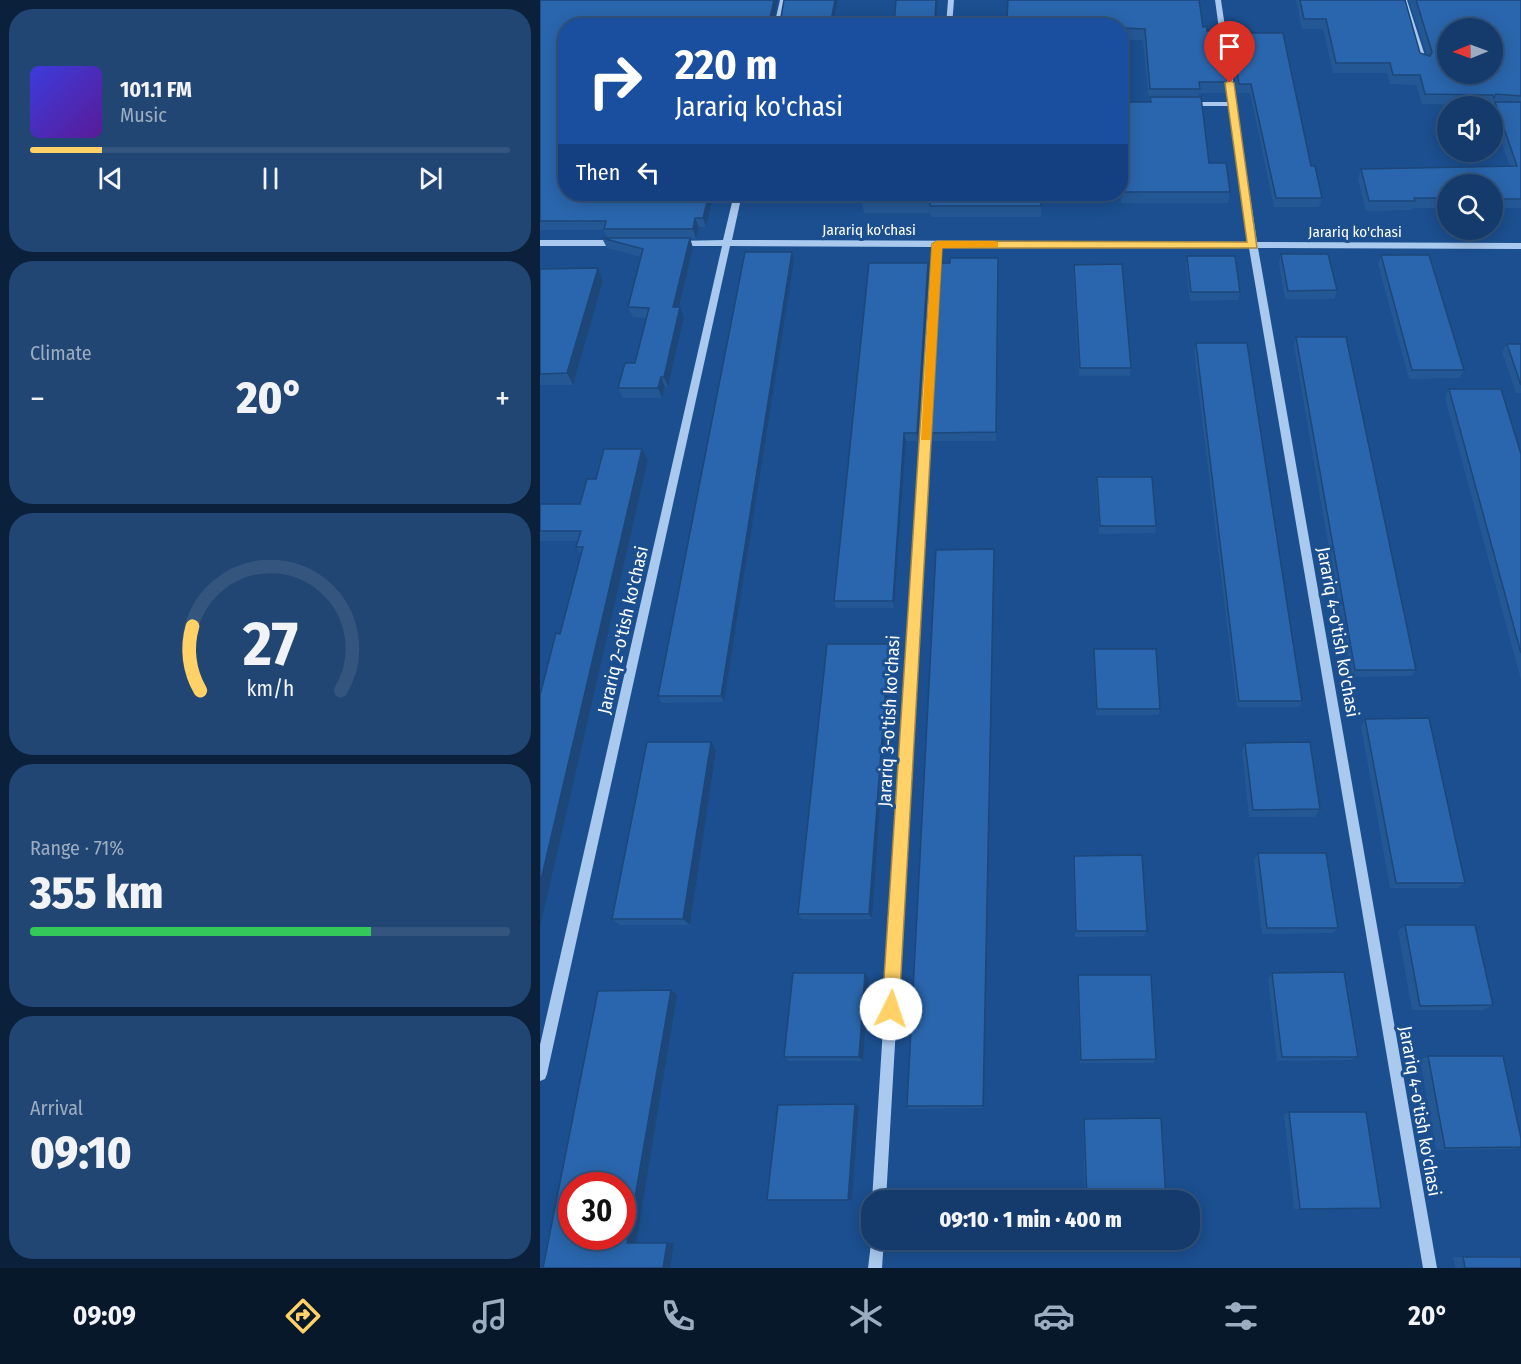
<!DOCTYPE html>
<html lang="en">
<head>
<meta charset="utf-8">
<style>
  body { margin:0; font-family:"Fira Sans Condensed",sans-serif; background:#214673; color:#f1f3f6; height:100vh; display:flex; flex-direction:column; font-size:22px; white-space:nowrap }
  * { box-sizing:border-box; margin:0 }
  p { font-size:20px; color:#9dadc1 }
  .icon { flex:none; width:33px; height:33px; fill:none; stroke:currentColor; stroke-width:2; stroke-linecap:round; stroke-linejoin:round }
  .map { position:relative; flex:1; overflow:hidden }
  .side { display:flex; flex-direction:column; gap:9px; padding:9px; background:#0b203b; width:540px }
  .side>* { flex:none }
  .top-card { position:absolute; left:18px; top:18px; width:570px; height:183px; border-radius:24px; box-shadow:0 3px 15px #0003,0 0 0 2px #33557e; background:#1a4fa0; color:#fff; overflow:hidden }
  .needle { width:39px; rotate:269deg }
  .buttons { position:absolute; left:897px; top:18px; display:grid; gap:12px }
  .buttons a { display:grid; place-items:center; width:66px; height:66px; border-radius:50%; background:#143b6b; box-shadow:0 3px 15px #0003,0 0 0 2px #33557e; font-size:30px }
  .speed { position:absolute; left:18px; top:1172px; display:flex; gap:12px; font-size:30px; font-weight:700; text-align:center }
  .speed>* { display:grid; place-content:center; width:78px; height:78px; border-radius:50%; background:#143b6b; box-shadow:0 3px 15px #0003,0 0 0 2px #33557e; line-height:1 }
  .speed .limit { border:9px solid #d22; background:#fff; color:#111 }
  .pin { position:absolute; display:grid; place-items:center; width:51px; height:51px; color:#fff; margin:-62px -26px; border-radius:50% 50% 50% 0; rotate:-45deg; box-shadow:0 0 6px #0007 }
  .pin .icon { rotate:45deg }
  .me { position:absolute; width:66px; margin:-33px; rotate:4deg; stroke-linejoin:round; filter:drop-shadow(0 0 4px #0008) }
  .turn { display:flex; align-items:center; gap:21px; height:126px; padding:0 18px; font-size:27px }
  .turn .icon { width:78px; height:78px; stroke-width:2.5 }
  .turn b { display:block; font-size:42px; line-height:51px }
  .then { display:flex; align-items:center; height:57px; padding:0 18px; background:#0003; gap:12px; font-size:22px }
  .big { font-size:45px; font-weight:800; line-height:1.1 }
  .side .widget { flex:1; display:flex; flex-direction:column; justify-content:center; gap:9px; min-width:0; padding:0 21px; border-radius:24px; background:#214673 }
  .side .dial { align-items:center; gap:0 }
  .dial svg { height:156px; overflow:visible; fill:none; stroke:#33557e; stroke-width:7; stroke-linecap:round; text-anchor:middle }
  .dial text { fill:#f1f3f6; stroke:none }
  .song { display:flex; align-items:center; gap:18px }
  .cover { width:72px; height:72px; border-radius:9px; background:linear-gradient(135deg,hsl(240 70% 55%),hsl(270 70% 35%)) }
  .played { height:6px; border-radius:3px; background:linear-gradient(90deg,#ffd166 15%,#33557e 15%) }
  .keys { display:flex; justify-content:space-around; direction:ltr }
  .heat { display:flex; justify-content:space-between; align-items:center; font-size:33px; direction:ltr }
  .charge { height:9px; border-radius:4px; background:linear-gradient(90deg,#34c759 71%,#33557e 0) }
  .trip { position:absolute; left:321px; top:1190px; width:339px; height:60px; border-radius:24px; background:#143b6b; box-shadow:0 3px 15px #0003,0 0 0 2px #33557e; font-weight:800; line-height:60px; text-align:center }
  .tab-bar { display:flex; height:96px; justify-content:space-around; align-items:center; background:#08182b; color:#9dadc1 }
  .tab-bar .icon { width:42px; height:42px }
  .tab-bar .selected { color:#ffd166 }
  .tab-bar b { font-size:27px; color:#f1f3f6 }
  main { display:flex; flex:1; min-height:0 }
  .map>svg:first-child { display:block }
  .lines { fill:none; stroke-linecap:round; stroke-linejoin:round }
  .minor { fill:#a9c9ee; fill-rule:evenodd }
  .wall { fill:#245895 }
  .shaded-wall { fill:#1d4779 }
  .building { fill:#2a66ad; stroke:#1d4779; stroke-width:1.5; fill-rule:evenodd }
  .route { fill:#ffd166; stroke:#a68842; stroke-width:1.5 }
  .slow { fill:#f59e0b }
  .labels { text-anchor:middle; stroke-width:6; stroke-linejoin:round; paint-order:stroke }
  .far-street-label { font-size:15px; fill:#fff; stroke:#1b4f8f }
  .street-label { font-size:18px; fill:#fff; stroke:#1b4f8f }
</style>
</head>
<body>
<main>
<section class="side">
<div class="widget">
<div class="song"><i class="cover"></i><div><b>101.1 FM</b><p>Music</p></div></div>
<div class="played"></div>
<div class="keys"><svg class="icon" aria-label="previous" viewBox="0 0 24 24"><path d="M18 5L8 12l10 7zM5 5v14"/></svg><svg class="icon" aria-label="pause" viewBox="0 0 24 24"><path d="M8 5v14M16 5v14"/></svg><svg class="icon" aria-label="next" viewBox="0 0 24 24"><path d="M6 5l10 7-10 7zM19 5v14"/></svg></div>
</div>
<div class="widget"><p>Climate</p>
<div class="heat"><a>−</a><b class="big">20°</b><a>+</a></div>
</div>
<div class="widget dial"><svg viewBox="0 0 100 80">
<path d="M14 69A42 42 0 1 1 86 69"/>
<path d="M14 69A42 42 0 0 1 10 36" stroke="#ffd166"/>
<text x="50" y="56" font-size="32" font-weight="700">27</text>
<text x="50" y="72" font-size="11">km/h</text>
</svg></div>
<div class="widget"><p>Range · 71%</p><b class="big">355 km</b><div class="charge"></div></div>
<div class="widget"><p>Arrival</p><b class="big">09:10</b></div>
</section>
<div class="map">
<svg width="981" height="1268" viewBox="0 0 981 1268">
  <rect width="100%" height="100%" fill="#1b4f8f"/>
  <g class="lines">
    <path class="minor" d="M 240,0 L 246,0 L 241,26 L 234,26 Z
      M 408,0 L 414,0 L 412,26 L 406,26 Z
      M 675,0 L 681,0 L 717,242 L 981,243 L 981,249 L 718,248 L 897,1268 L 883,1268 L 709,248 L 401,247 L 346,1200 L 332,1200 L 393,247 L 190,246 L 7,1074 L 5,1079 L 0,1081 L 0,1045 L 182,246 L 138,246 L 135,245 L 135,241 L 183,240 L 194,194 L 202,194 L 192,240 L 709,242 L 689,106 L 648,106 L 644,104 L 648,102 L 689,102 Z
      M 861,0 L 867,0 L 887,62 L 886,64 L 879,62 Z
      M 0,240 L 78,240 L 82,243 L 78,246 L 0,246 Z
      M 332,1235 L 332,1239 L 344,1239 L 342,1268 L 328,1268 Z"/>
  </g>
  <path class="wall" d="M 0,0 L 238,0 L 234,18 L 241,17 L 298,0 L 293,26 L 26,26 L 26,194 L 174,194 L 166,227 L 159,227 L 156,239 L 150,239 L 153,248 L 140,307 L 144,317 L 128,387 L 125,387 L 122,398 L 83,398 L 78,388 L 95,363 L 107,318 L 93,317 L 88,307 L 101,257 L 67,248 L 62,238 L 68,238 L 64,230 L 0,230 Z
    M 398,0 L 397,18 L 663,27 L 667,31 L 687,82 L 686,93 L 659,93 L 658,97 L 669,163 L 690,192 L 688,203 L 581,203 L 580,102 L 610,102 L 610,100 L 609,100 L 603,40 L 580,40 L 580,26 L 354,26 Z
    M 756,0 L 865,0 L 880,53 L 887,55 L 869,0 L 981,0 L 981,208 L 952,208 L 952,184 L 908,184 L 908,208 L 873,208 L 872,210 L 826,211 L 818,179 L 821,169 L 970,166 L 952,116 L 952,109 L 955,104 L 952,104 L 950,106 L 949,105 L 882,104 L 876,85 L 850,84 L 847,73 L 793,73 L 783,29 L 762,29 Z
    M 691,33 L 771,166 L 782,198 L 779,207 L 734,207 L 710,93 L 697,93 L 690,42 Z
    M 215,194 L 264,194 L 263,203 L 217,203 Z
    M 501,194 L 501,217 L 391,217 L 391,213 L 324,213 L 322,202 Z
    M 252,252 L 254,261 L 184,702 L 122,703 L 118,696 Z
    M 741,254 L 797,290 L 794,299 L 745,299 L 739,263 Z
    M 841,255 L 924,370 L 920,378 L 869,379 L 838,264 Z
    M 647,256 L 700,292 L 698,300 L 650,301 L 646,264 Z
    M 410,263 L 458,267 L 456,441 L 392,441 L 391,433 Z
    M 534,265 L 591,368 L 590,376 L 539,376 L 533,273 Z
    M 58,268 L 63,281 L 33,385 L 0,385 L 0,269 Z
    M 389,271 L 378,441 L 366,441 L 354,608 L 296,608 L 294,601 Z
    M 756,337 L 876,670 L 872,676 L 811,677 L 754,346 Z
    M 656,343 L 762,701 L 759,707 L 697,707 L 654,352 Z
    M 967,344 L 981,344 L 981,393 L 976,393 L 962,352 Z
    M 909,389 L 981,454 L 981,680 L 905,398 Z
    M 102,449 L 108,460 L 0,928 L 0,695 L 20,634 L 41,554 L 36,547 L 38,541 L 0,541 L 0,504 L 40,504 L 56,479 Z
    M 557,477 L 616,526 L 615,533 L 559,534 L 556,485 Z
    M 454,559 L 444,1108 L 369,1109 L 367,1106 Z
    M 349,644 L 351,652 L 332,919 L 262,919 L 258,914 Z
    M 554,649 L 620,709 L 618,715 L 556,715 L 554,655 Z
    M 825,719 L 925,883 L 918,888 L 850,888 L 821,726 Z
    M 705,743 L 780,809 L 775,817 L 709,817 L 702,751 Z
    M 176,751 L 150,925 L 80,925 L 72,919 Z
    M 718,853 L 798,928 L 792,933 L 722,934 L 714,860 Z
    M 534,856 L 607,931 L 604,936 L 535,937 L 533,863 Z
    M 865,925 L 953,1005 L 943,1010 L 872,1010 L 858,931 Z
    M 732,973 L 818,1057 L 811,1060 L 737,1061 L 728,978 Z
    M 538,975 L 616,1059 L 613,1063 L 540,1063 L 537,980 Z
    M 329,978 L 323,1061 L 249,1061 L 244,1057 Z
    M 888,1056 L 981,1148 L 973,1149 L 896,1150 L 880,1060 Z
    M 319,1107 L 312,1200 L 227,1200 Z
    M 749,1112 L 833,1208 L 754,1209 L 744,1115 Z
    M 544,1119 L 626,1200 L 545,1200 L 543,1121 Z
    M 981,1256 L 981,1268 L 915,1268 L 913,1257 Z"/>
  <path class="shaded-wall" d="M 234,0 L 238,0 L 233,26 L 230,18 Z
    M 295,0 L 298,0 L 293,26 L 290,26 Z
    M 396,0 L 398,0 L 396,26 L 395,18 Z
    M 169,194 L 174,194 L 166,227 L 163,218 Z
    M 261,194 L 264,194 L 263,203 Z
    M 155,218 L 159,227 L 156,239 L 153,229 Z
    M 150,238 L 153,248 L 137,317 L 133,307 Z
    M 252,252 L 254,261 L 184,702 L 181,696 Z
    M 388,263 L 389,271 L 378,441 L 377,433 Z
    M 58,268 L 63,281 L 33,385 L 27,373 Z
    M 140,307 L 144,317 L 128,387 L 124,377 Z
    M 121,377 L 125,387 L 122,398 L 118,388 Z
    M 364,433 L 366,441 L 354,608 L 353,601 Z
    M 102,449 L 108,460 L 0,928 L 0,884 Z
    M 454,549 L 454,559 L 444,1108 L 443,1106 Z
    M 349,644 L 351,652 L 332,919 L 329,914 Z
    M 171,742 L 176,751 L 150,925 L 143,919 Z
    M 325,973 L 329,978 L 323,1061 L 319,1057 Z
    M 131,990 L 137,995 L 96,1243 L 87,1243 Z
    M 315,1104 L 319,1107 L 312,1200 L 308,1200 Z
    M 127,1243 L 134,1243 L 130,1268 L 123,1268 Z"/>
  <path class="building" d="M 0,0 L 234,0 L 230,18 L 241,17 L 244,0 L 295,0 L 290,26 L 26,26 L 26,194 L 169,194 L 163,218 L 155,218 L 153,229 L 64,229 L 66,221 L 0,221 Z
    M 356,0 L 396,0 L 395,18 L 467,18 L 468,0 L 659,0 L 663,27 L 667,26 L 667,31 L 680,31 L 687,82 L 659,82 L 660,89 L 610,89 L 605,29 L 580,28 L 580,26 L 354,26 Z
    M 760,0 L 865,0 L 880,53 L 890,56 L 892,52 L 876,0 L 981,0 L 981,96 L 956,94 L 954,98 L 953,95 L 885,94 L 880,75 L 853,75 L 850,63 L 796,63 L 786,19 L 764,19 ZM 908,28 L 952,28 L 952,74 L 908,74 Z
    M 691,33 L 743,33 L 771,166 L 775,166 L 782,198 L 736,198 L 711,84 L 699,84 Z
    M 610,97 L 661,97 L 669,163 L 686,163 L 690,192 L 582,192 L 580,175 L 580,102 L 611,102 Z
    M 955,102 L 981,102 L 981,199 L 952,199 L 952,184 L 908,184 L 908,198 L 874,198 L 875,201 L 829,201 L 821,169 L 977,166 Z
    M 323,194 L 501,194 L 501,206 L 390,206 L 390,202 L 322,202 Z
    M 62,238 L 150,238 L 133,307 L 140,307 L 124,377 L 121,377 L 118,388 L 78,388 L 85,363 L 95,363 L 109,308 L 88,307 L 103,249 Z
    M 205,252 L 252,252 L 181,696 L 118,696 Z
    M 741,254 L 788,254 L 797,290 L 748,291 Z
    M 841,255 L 889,255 L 924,370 L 872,370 Z
    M 647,256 L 695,256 L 700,292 L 651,292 Z
    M 410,258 L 458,258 L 456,432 L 391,433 L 401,263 L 410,263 Z
    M 329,263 L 388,263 L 377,433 L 364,433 L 353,601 L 294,601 Z
    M 582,264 L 591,368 L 540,368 L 534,265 Z
    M 58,268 L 27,373 L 0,374 L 0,269 Z
    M 756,337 L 806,337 L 876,670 L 815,670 Z
    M 656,343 L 707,343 L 762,701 L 699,701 Z
    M 967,344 L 981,344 L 981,385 Z
    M 909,389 L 961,389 L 981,454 L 981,653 Z
    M 64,449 L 102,449 L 0,884 L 0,695 L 16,633 L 20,634 L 43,547 L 36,547 L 41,531 L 0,531 L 0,504 L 40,504 L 47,479 L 56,479 Z
    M 557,477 L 612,477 L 616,526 L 560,526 Z
    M 454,549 L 443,1106 L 367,1106 L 396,550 Z
    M 287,644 L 349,644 L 329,914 L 258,914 Z
    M 554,649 L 616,649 L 620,709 L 557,709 Z
    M 889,718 L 925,883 L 856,883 L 825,719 Z
    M 107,742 L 171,742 L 143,919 L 72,919 Z
    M 770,742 L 780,809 L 713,810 L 705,743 Z
    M 718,853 L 786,853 L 798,928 L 727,928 Z
    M 602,855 L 607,931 L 536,931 L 534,856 Z
    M 865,925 L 935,925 L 953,1005 L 880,1006 Z
    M 804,972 L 818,1057 L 742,1057 L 732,973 Z
    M 253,973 L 325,973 L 319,1057 L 244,1057 Z
    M 538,975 L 611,975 L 616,1059 L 541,1060 Z
    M 131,990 L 87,1243 L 127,1243 L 123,1268 L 3,1268 L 58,991 ZM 32,1185 L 82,1185 L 82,1236 L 32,1236 Z
    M 888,1056 L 963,1056 L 981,1138 L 981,1147 L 905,1148 Z
    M 315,1104 L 308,1200 L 227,1200 L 238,1105 Z
    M 749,1112 L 826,1112 L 841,1208 L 760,1209 Z
    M 621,1118 L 626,1200 L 547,1200 L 544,1119 Z
    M 923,1257 L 981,1257 L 981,1268 L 925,1268 Z"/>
  <path class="route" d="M 690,80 L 694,83 L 717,248 L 402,248 L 359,1009 L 356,1015 L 351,1017 L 345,1015 L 342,1009 L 392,244 L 397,241 L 707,242 L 685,83 Z"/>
  <path class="slow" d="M 454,241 L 458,242 L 458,247 L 402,248 L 391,436 L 390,440 L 381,440 L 392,244 L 397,241 Z"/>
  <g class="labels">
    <g class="far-street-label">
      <text x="329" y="235">Jarariq ko'chasi</text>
      <text x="815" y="237">Jarariq ko'chasi</text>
    </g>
    <g class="street-label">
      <text transform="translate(83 630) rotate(-77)" y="6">Jarariq 2-o'tish ko'chasi</text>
      <text transform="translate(798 632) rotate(80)" y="6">Jarariq 4-o'tish ko'chasi</text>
      <text transform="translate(349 721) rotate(-87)" y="6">Jarariq 3-o'tish ko'chasi</text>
      <text transform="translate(880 1111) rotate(80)" y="6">Jarariq 4-o'tish ko'chasi</text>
    </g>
  </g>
</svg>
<div class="buttons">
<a><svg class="needle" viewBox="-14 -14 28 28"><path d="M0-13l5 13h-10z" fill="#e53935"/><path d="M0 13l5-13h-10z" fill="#9dadc1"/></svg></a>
<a><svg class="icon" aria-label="sound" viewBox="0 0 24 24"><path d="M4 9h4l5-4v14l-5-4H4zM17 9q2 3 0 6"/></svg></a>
<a><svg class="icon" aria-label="search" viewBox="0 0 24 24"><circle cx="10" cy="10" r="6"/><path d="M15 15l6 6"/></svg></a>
</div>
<div class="speed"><div class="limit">30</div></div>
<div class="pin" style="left:690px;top:83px;background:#d93025"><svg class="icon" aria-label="arrive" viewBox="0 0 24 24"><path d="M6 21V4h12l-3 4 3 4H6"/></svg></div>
<svg class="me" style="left:351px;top:1009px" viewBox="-20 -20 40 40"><circle r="19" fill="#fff"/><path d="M0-13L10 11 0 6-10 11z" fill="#ffd166"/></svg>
<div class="trip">09:10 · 1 min · 400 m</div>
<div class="top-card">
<div class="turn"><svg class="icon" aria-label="right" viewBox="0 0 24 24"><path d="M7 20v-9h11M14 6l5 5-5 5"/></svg><div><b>220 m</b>Jarariq ko'chasi</div></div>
<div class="then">Then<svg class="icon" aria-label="left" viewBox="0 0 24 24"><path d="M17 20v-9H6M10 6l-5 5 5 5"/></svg></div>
</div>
</div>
</main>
<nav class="tab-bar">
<b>09:09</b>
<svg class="icon selected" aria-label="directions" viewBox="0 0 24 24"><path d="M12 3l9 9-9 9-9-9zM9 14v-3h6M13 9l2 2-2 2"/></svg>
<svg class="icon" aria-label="music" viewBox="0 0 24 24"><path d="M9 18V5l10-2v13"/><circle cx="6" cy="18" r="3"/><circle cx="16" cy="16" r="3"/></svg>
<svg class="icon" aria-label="phone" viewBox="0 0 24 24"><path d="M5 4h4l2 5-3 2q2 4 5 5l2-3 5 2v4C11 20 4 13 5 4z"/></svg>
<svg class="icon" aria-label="climate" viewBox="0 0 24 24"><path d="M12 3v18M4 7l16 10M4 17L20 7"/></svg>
<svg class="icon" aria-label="car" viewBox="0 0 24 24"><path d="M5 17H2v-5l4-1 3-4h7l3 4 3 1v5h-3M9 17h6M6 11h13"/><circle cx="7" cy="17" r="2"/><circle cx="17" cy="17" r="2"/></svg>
<svg class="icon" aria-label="filters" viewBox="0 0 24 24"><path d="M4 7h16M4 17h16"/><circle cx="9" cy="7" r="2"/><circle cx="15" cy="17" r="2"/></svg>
<b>20°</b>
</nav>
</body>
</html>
